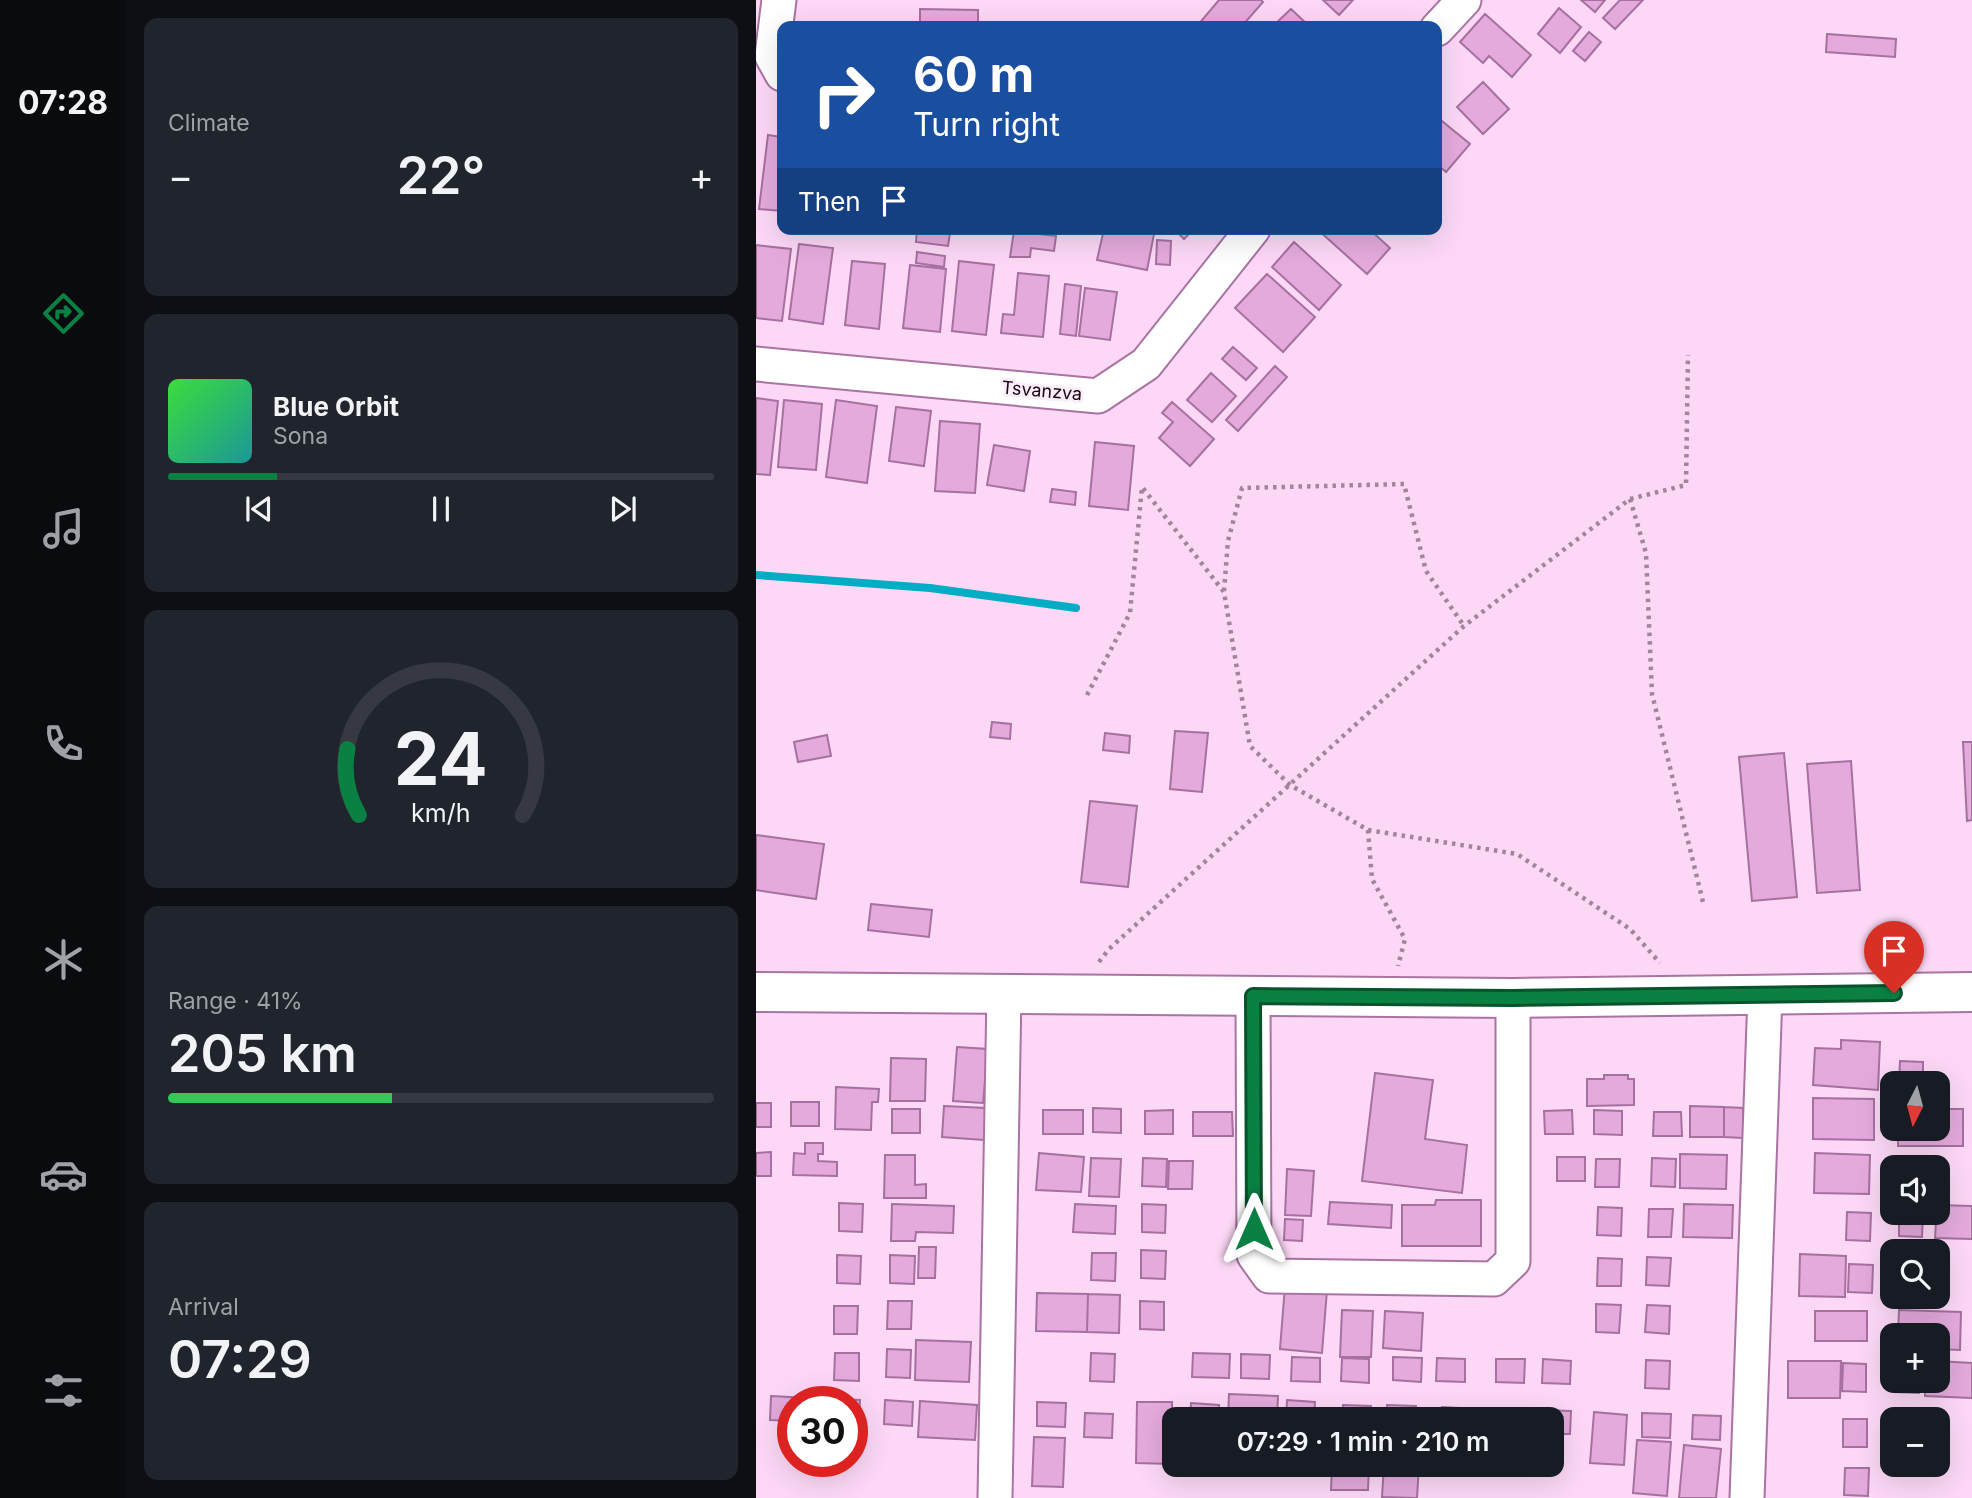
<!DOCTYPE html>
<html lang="en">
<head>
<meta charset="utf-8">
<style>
  body { margin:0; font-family:Inter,sans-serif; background:#20242c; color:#f1f3f6; height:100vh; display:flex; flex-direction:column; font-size:26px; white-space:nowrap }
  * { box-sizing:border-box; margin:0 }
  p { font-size:23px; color:#9ea1a6 }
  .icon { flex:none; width:38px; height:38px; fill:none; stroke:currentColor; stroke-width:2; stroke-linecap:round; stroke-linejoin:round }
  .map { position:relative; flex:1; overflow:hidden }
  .drawer { display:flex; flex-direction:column; gap:18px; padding:18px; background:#0d0f14; width:630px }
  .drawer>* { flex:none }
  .top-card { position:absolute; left:21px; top:21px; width:665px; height:214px; border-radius:14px; box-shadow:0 7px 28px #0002; background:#1a4fa0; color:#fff; overflow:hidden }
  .needle { width:46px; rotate:186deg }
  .fabs { position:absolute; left:1124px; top:1071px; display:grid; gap:14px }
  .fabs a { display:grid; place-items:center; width:70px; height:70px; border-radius:14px; background:#171b24; box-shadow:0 7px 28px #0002; font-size:35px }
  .speed { position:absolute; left:21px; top:1386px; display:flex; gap:14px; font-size:35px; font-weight:700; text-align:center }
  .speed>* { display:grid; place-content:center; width:91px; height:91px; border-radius:50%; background:#171b24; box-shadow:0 7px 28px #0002; line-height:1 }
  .speed .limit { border:10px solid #d22; background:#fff; color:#111 }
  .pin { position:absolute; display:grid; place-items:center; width:60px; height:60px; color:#fff; margin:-72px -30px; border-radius:50% 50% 50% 0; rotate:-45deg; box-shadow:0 0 7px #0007 }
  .pin .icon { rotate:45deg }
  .me { position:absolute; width:77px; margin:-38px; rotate:0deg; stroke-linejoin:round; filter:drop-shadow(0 0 5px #0008) }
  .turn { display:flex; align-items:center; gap:24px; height:147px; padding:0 21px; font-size:32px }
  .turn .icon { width:91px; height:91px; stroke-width:2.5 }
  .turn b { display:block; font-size:49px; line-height:60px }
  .then { display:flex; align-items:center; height:66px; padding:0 21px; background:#0003; gap:14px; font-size:26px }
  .big { font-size:52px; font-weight:600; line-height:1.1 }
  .drawer .widget { flex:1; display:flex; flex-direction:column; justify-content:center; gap:10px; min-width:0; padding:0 24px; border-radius:14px; background:#20242c }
  .drawer .dial { align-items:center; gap:0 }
  .dial svg { height:182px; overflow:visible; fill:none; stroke:#363941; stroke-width:7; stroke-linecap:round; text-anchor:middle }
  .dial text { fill:#f1f3f6; stroke:none }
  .song { display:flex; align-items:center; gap:21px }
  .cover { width:84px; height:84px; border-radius:10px; background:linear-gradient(135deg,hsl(120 70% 55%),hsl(180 70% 35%)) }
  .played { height:7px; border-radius:4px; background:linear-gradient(90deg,#0b8043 20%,#363941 20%) }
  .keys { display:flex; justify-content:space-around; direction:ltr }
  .heat { display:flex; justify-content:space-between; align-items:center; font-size:38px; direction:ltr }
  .charge { height:10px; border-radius:5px; background:linear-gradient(90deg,#34c759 41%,#363941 0) }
  .trip { position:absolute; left:406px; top:1407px; width:402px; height:70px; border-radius:14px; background:#171b24; box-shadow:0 7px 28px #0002; font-weight:600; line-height:70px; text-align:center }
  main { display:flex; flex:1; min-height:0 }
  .tab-bar { display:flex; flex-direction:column; width:126px; justify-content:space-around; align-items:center; background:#090b0e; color:#9ea1a6 }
  .tab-bar .icon { width:49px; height:49px }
  .tab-bar .current { color:#0b8043 }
  .tab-bar b { font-size:32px; color:#f1f3f6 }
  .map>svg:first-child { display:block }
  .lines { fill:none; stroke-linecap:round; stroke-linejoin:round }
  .stream { stroke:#00adc4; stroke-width:8 }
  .building { fill:#e4aadc; stroke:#a6709f; stroke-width:2 }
  .minor-casing { stroke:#a973a2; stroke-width:37 }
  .tertiary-casing { stroke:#a973a2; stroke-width:42 }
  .path { stroke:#a1849d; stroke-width:4.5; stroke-dasharray:3.5 5; stroke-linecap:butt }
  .minor { stroke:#fff; stroke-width:33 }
  .tertiary { stroke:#fff; stroke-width:38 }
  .route-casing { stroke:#07532c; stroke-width:18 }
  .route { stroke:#0b8043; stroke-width:12 }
  .labels { text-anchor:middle; stroke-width:6; stroke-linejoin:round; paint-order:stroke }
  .street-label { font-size:18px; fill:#190617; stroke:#faeef8 }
</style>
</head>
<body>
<main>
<nav class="tab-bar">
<b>07:28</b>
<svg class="icon current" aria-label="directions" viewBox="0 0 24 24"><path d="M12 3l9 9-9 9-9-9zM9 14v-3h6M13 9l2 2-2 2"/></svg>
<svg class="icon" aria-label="music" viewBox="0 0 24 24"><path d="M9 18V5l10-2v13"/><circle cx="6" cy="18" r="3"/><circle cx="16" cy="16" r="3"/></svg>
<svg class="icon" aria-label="phone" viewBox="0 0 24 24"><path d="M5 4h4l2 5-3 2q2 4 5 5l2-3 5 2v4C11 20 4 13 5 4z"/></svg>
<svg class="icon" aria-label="climate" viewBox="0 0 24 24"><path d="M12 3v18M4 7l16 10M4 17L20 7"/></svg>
<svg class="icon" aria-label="car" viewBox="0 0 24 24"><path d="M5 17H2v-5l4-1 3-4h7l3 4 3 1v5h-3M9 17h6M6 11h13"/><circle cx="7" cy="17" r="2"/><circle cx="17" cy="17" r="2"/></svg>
<svg class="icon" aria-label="filters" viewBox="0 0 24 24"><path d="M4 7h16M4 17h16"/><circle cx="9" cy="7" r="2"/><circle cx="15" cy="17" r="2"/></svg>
</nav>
<section class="drawer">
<div class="widget"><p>Climate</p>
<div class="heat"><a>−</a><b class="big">22°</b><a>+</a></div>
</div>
<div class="widget">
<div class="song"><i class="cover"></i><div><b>Blue Orbit</b><p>Sona</p></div></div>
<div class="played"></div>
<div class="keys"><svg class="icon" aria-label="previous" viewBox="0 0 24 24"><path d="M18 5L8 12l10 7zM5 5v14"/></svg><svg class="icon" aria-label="pause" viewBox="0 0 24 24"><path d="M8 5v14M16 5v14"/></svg><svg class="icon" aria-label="next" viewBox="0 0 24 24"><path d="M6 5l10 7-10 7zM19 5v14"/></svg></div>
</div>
<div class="widget dial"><svg viewBox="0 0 100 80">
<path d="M14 69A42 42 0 1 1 86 69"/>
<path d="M14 69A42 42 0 0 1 9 40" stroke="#0b8043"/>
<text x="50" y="56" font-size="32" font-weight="700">24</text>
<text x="50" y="72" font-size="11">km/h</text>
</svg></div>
<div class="widget"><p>Range · 41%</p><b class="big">205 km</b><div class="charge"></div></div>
<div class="widget"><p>Arrival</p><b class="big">07:29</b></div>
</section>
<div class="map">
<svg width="1216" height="1498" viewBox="0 0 1216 1498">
  <rect width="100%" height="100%" fill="#fcd8f6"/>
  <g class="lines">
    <path class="stream" d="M 0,575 L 174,588 L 320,608"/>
  </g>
  <path class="building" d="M 463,0 L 505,0 L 507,2 L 486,26 L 441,26 Z
    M 567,0 L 597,0 L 583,15 Z
    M 825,0 L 849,0 L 839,12 Z
    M 864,0 L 887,0 L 859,29 L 847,18 Z
    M 803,8 L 825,27 L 804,53 L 782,34 Z
    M 164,9 L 222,10 L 222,26 L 164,26 Z
    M 535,9 L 553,26 L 517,26 Z
    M 729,14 L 775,55 L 756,77 L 733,56 L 727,63 L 704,42 Z
    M 833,32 L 845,42 L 829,61 L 817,51 Z
    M 1071,34 L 1140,39 L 1139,57 L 1070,52 Z
    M 727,82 L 753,109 L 727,134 L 701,107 Z
    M 681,117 L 714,144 L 690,172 L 681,164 Z
    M 12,135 L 26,137 L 26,211 L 3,209 Z
    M 161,229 L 194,233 L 192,246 L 160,242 Z
    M 348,229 L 399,229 L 391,270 L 341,260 Z
    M 418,229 L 438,229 L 428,239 Z
    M 561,229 L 613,229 L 634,248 L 611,274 Z
    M 258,231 L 300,236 L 298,251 L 275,248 L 274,257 L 254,257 Z
    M 401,240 L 415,241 L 414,265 L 400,264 Z
    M 538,242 L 585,285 L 563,310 L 516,267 Z
    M 43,244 L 77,248 L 67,324 L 33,319 Z
    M 0,245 L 35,249 L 26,321 L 0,318 Z
    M 161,252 L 189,256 L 188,267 L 160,263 Z
    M 96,261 L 129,264 L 123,329 L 89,325 Z
    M 203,261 L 238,265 L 230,335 L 196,331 Z
    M 154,265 L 190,269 L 184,332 L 147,328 Z
    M 262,273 L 293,276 L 287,337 L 245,333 L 247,314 L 258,315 Z
    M 511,274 L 559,317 L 527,352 L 479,308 Z
    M 309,284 L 325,286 L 320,336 L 304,334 Z
    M 329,288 L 361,292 L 354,340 L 323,336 Z
    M 477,347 L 501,368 L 490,380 L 466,359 Z
    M 519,366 L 531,377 L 482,431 L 470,420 Z
    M 455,373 L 480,396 L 456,422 L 431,400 Z
    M 0,398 L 22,401 L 14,475 L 0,474 Z
    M 28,400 L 66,404 L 60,470 L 22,467 Z
    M 80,400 L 121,406 L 111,483 L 70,477 Z
    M 416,402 L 458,439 L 434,466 L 403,438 L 417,422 L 406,413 Z
    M 140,407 L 175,411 L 168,466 L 133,461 Z
    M 184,421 L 224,424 L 219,493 L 179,491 Z
    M 339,442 L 378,446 L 372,510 L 333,506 Z
    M 238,445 L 274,451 L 268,491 L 231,485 Z
    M 296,489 L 320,492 L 319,505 L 294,502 Z
    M 236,722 L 255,724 L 254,739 L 234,737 Z
    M 419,731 L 452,733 L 446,792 L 414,789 Z
    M 349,733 L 374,736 L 373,753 L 347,750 Z
    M 71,735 L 75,756 L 42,762 L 38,742 Z
    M 1207,742 L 1216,742 L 1216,820 L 1211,821 Z
    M 1028,753 L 1041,897 L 996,901 L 983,757 Z
    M 1095,761 L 1104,890 L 1061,893 L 1051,764 Z
    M 334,801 L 381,806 L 372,887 L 325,882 Z
    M 0,835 L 68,844 L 60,899 L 0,890 Z
    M 115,904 L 176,910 L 173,937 L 112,930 Z
    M 1085,1040 L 1124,1042 L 1122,1090 L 1057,1085 L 1059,1048 L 1085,1049 Z
    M 201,1047 L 232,1049 L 227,1103 L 197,1101 Z
    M 135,1058 L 170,1059 L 169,1101 L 134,1101 Z
    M 1144,1061 L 1167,1062 L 1167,1083 L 1143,1083 Z
    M 619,1073 L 677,1080 L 669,1139 L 711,1145 L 706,1193 L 606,1181 Z
    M 848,1075 L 872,1075 L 872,1079 L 878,1079 L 878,1105 L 831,1106 L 831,1079 L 848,1079 Z
    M 80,1087 L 123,1089 L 122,1102 L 116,1102 L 115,1130 L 79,1129 Z
    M 1057,1098 L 1118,1099 L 1118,1140 L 1057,1139 Z
    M 35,1102 L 63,1102 L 63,1126 L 35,1126 Z
    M 0,1103 L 15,1103 L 15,1127 L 0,1127 Z
    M 188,1106 L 230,1108 L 228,1140 L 186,1137 Z
    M 934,1106 L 968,1107 L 968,1137 L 934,1137 Z
    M 968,1107 L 987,1108 L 987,1138 L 968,1137 Z
    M 337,1108 L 365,1109 L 365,1133 L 337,1132 Z
    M 136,1109 L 164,1109 L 164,1133 L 136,1133 Z
    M 1181,1109 L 1207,1109 L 1207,1146 L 1142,1146 L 1142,1129 L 1181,1129 Z
    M 287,1110 L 327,1110 L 327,1134 L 287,1134 Z
    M 417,1110 L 417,1134 L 389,1134 L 389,1111 Z
    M 816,1110 L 817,1134 L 789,1134 L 788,1111 Z
    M 838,1110 L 866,1111 L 866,1135 L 838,1134 Z
    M 437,1112 L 476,1112 L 477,1136 L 437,1136 Z
    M 898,1112 L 925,1112 L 926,1136 L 897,1136 Z
    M 49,1143 L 67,1143 L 67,1154 L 62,1154 L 62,1161 L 81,1162 L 81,1176 L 37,1175 L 38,1153 L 49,1154 Z
    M 15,1152 L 15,1176 L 0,1176 L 0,1153 Z
    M 283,1153 L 328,1157 L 325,1192 L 280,1190 Z
    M 1059,1153 L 1114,1155 L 1113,1194 L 1058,1193 Z
    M 924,1154 L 971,1155 L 970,1189 L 924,1188 Z
    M 129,1155 L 159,1155 L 159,1185 L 170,1184 L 170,1198 L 128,1198 Z
    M 801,1157 L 829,1157 L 829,1181 L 801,1181 Z
    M 335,1158 L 365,1159 L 363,1197 L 333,1196 Z
    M 387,1158 L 411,1159 L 410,1187 L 386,1186 Z
    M 896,1158 L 920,1159 L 919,1187 L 895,1186 Z
    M 840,1159 L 864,1159 L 863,1187 L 839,1187 Z
    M 413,1161 L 437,1161 L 436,1189 L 412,1189 Z
    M 1144,1162 L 1168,1163 L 1168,1167 L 1144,1167 Z
    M 531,1169 L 558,1171 L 555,1216 L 529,1215 Z
    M 680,1200 L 725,1200 L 725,1246 L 646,1246 L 646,1205 L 679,1205 Z
    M 574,1202 L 636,1205 L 635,1228 L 572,1224 Z
    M 83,1203 L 107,1204 L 106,1232 L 83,1231 Z
    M 136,1204 L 198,1206 L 197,1233 L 160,1232 L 159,1241 L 135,1241 Z
    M 319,1204 L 360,1206 L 359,1234 L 317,1232 Z
    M 386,1204 L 410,1205 L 409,1233 L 386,1232 Z
    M 928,1204 L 977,1205 L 976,1238 L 927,1237 Z
    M 1181,1205 L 1216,1206 L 1216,1239 L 1179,1238 Z
    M 842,1207 L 866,1208 L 865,1236 L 841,1235 Z
    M 893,1209 L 917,1209 L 915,1237 L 892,1237 Z
    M 1091,1212 L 1115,1213 L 1114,1241 L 1090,1240 Z
    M 1143,1213 L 1167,1213 L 1166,1237 L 1143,1236 Z
    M 529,1219 L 547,1220 L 546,1241 L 528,1240 Z
    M 163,1247 L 180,1247 L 179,1278 L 162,1278 Z
    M 385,1250 L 410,1251 L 409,1279 L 385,1278 Z
    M 336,1253 L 360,1253 L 359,1281 L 335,1280 Z
    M 1044,1254 L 1090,1256 L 1089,1297 L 1043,1296 Z
    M 81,1255 L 105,1256 L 104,1284 L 81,1283 Z
    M 134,1255 L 159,1256 L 158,1284 L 134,1283 Z
    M 891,1257 L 915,1258 L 913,1286 L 890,1285 Z
    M 842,1258 L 866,1259 L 865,1286 L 841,1286 Z
    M 1093,1264 L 1117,1265 L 1116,1293 L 1092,1292 Z
    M 529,1286 L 571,1290 L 566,1353 L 524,1349 Z
    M 281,1293 L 332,1294 L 331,1332 L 280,1331 Z
    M 332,1294 L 364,1295 L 363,1333 L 331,1332 Z
    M 132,1301 L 156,1301 L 155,1329 L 131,1329 Z
    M 384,1301 L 408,1302 L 408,1330 L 384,1329 Z
    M 840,1304 L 865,1305 L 863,1333 L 840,1332 Z
    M 891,1305 L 914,1306 L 913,1334 L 889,1332 Z
    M 78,1306 L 102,1306 L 101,1334 L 78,1334 Z
    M 586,1310 L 617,1311 L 615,1357 L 584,1357 Z
    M 1143,1310 L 1205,1312 L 1204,1350 L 1181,1349 L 1181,1335 L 1142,1335 Z
    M 629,1311 L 667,1313 L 665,1351 L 627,1348 Z
    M 1059,1311 L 1111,1311 L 1111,1341 L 1059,1341 Z
    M 160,1340 L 215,1342 L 213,1382 L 159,1380 Z
    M 131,1349 L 155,1350 L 154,1378 L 130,1377 Z
    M 79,1353 L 103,1353 L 103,1381 L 78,1380 Z
    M 335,1353 L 359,1354 L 358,1382 L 334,1381 Z
    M 437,1353 L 474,1354 L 473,1378 L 436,1377 Z
    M 485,1354 L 514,1355 L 513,1379 L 485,1378 Z
    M 536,1357 L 564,1358 L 564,1382 L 535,1381 Z
    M 637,1357 L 666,1358 L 665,1382 L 637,1380 Z
    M 586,1358 L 613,1359 L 613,1383 L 585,1381 Z
    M 681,1358 L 709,1359 L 709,1382 L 680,1381 Z
    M 740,1359 L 769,1359 L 768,1383 L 740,1382 Z
    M 787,1359 L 815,1361 L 814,1384 L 786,1383 Z
    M 890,1360 L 914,1361 L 913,1389 L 889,1388 Z
    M 1032,1361 L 1085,1361 L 1084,1398 L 1032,1398 Z
    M 1181,1361 L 1216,1363 L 1216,1398 L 1169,1396 L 1170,1381 L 1181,1381 Z
    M 1087,1363 L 1110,1364 L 1110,1392 L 1086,1391 Z
    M 1139,1381 L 1164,1381 L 1163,1393 L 1139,1392 Z
    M 473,1394 L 522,1396 L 521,1419 L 472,1419 Z
    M 15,1396 L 52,1398 L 52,1402 L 37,1402 L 37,1421 L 14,1420 Z
    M 76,1399 L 104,1400 L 103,1423 L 96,1423 L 96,1402 L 76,1402 Z
    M 129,1400 L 157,1402 L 156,1426 L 128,1424 Z
    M 531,1400 L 559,1402 L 558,1419 L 530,1419 Z
    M 164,1401 L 221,1405 L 219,1440 L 162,1437 Z
    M 281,1402 L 310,1403 L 309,1427 L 281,1426 Z
    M 381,1402 L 416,1402 L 416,1464 L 380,1463 Z
    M 435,1403 L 463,1405 L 463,1419 L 434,1419 Z
    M 587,1405 L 615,1406 L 614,1419 L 586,1419 Z
    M 631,1405 L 660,1406 L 659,1419 L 631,1419 Z
    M 686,1407 L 721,1409 L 721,1419 L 685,1419 Z
    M 733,1409 L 761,1410 L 761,1419 L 732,1419 Z
    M 787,1410 L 815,1411 L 814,1434 L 796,1434 L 796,1419 L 787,1419 Z
    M 838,1412 L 871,1415 L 868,1465 L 834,1463 Z
    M 329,1413 L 357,1414 L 356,1438 L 328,1437 Z
    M 886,1413 L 915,1414 L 914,1438 L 886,1437 Z
    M 937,1415 L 965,1416 L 964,1440 L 936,1439 Z
    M 1087,1419 L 1111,1419 L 1111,1447 L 1087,1447 Z
    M 278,1437 L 309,1438 L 307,1487 L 276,1486 Z
    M 881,1440 L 915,1442 L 911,1496 L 877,1493 Z
    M 928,1445 L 965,1449 L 960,1498 L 923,1498 Z
    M 576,1465 L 613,1465 L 612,1490 L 575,1490 Z
    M 628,1465 L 663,1465 L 661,1498 L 626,1497 Z
    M 1089,1468 L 1113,1468 L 1112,1496 L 1088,1495 Z"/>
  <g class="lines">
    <defs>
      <path id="minor" d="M 23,0 L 16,56 L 26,74
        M 681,29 L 708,0
        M 0,364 L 342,396 L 390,364 L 497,229
        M 497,996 L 498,1255 L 513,1276 L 738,1279 L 757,1261 L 757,998
        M 239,1498 L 248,993
        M 991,1498 L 1009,995"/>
      <path id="tertiary" d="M 0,992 L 757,998 L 1216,992"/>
    </defs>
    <use href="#minor" class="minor-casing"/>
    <use href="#tertiary" class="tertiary-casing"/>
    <path class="path" d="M 874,499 L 890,553 L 896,694 L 947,902
      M 468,591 L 472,541 L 486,488 L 648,484 L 670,571 L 708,626
      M 331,695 L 374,613 L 386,487 L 468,592 L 494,746 L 534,785 L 612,830 L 761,854 L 874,929 L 904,963
      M 612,830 L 616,879 L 649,939 L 642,966
      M 343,962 L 353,949 L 708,626 L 874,499 L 930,485 L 932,355"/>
    <use href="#minor" class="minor"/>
    <use href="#tertiary" class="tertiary"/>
  </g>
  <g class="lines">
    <defs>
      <path id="route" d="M 498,1229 L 497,996 L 757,998 L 1138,993"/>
    </defs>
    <use href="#route" class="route-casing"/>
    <use href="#route" class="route"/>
  </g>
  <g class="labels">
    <g class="street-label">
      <text transform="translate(286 391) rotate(5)" y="6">Tsvanzva</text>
    </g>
  </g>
</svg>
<div class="fabs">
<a><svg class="needle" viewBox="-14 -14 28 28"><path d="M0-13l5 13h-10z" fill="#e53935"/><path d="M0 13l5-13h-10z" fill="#9ea1a6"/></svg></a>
<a><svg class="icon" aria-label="sound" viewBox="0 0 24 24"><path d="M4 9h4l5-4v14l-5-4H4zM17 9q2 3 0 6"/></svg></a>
<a><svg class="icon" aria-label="search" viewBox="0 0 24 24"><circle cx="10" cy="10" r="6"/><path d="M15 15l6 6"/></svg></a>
<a>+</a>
<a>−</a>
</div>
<div class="speed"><div class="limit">30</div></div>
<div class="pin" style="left:1138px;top:993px;background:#d93025"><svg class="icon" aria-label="arrive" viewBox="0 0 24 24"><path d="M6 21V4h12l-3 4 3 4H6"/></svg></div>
<svg class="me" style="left:498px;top:1229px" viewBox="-20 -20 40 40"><path d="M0-17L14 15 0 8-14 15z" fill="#0b8043" stroke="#fff" stroke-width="4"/></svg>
<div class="trip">07:29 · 1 min · 210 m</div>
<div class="top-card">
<div class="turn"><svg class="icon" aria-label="right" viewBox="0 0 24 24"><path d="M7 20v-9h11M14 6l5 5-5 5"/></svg><div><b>60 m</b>Turn right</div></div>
<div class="then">Then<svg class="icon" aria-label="arrive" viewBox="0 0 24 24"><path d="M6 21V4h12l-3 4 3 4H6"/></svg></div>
</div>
</div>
</main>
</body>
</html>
